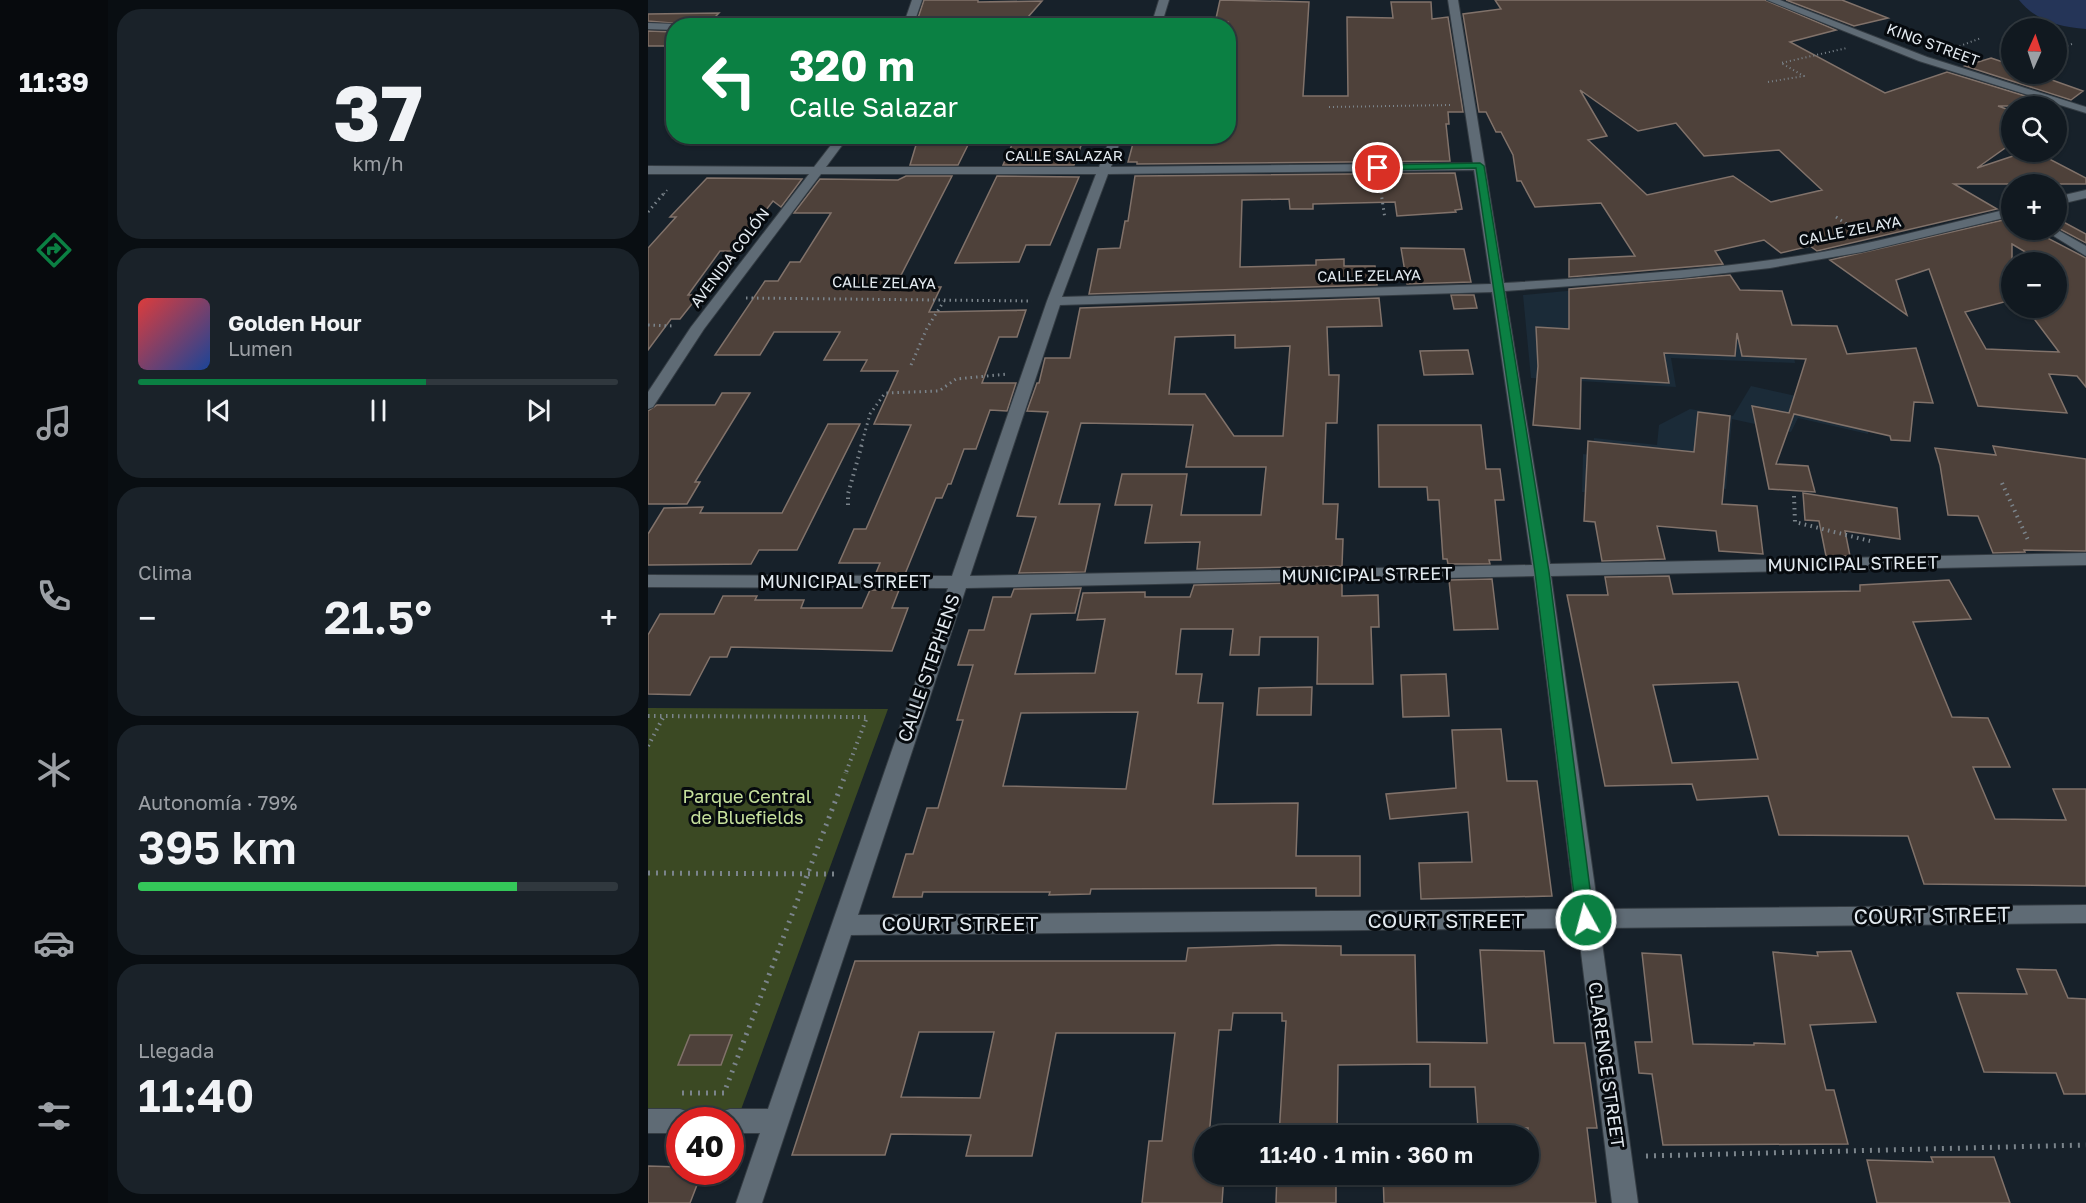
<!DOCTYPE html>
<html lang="es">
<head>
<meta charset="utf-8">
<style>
  body { margin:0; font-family:"Golos Text",sans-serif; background:#1a2229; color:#f1f3f6; height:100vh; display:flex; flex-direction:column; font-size:22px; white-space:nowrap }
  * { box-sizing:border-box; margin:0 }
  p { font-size:20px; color:#9ca0a5 }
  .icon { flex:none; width:33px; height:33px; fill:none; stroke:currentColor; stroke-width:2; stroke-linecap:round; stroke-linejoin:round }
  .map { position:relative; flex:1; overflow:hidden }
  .panel { display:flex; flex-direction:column; gap:9px; padding:9px; background:#090e12; width:540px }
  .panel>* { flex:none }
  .guide { position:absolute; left:18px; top:18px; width:570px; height:126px; border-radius:24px; box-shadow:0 2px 4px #0004,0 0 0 2px #30383e; background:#0b8043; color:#fff; overflow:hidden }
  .needle { width:39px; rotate:3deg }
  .tools { position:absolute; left:1353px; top:18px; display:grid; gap:12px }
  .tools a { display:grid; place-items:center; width:66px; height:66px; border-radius:50%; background:#111920; box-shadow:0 2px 4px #0004,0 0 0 2px #30383e; font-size:30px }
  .speed { position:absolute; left:18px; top:1107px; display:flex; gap:12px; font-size:30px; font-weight:700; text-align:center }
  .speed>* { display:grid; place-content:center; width:78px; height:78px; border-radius:50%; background:#111920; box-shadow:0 2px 4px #0004,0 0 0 2px #30383e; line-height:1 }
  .speed .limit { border:9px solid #d22; background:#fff; color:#111 }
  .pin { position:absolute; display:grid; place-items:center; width:51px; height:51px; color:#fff; margin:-26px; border:3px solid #fff; border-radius:50%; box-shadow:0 2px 6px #0007 }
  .me { position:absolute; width:66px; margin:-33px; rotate:353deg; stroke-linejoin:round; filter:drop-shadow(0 0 4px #0008) }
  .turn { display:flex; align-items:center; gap:21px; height:126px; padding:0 24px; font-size:27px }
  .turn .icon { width:78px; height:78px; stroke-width:2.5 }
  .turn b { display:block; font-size:42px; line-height:51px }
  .big { font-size:45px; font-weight:600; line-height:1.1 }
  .panel .widget { flex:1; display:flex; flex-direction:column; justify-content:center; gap:9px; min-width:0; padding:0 21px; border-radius:24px; background:#1a2229 }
  .panel .dial { align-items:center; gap:0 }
  .dial b { font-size:78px; line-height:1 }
  .song { display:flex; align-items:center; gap:18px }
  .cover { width:72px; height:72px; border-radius:9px; background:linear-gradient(135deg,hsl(0 70% 55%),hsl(220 70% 35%)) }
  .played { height:6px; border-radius:3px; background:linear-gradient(90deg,#0b8043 60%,#30383e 60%) }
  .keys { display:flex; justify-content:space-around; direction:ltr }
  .heat { display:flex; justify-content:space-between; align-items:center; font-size:33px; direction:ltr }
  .charge { height:9px; border-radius:4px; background:linear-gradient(90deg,#34c759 79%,#30383e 0) }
  .trip { position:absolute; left:546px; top:1125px; width:345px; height:60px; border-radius:30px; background:#111920; box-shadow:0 2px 4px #0004,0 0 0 2px #30383e; font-weight:600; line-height:60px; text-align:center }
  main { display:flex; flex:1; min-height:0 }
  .tab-bar { display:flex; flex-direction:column; width:108px; justify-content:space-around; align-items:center; background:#070a0d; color:#9ca0a5 }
  .tab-bar .icon { width:42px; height:42px }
  .tab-bar .current { color:#0b8043 }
  .tab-bar b { font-size:27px; color:#f1f3f6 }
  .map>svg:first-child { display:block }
  .built { fill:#1b2b38 }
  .green { fill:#3b4923 }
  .water { fill:#253558 }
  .building { fill:#4e413a; stroke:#81726a; stroke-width:1.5; fill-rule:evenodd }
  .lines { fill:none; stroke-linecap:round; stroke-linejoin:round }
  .minor-casing { stroke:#343c43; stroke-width:2 }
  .path-far3 { stroke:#7b848b; stroke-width:2; stroke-dasharray:1 3; stroke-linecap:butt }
  .path-far2 { stroke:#7b848b; stroke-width:3; stroke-dasharray:1.5 4; stroke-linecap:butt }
  .path-far1 { stroke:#7b848b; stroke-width:4; stroke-dasharray:1.5 4.5; stroke-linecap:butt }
  .path { stroke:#7b848b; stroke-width:5; stroke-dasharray:2 6; stroke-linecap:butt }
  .minor { fill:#5f6b75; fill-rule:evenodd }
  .route { fill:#0b8043; stroke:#07532c; stroke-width:1.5 }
  .labels { text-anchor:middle; stroke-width:6; stroke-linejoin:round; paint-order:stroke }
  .far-street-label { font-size:15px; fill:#e3eaf0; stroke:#060a0e }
  .street-label { font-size:18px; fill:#e3eaf0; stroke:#060a0e }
  .park-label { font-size:18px; fill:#c7e29d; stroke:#060a0e }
  .near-street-label { font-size:21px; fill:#e3eaf0; stroke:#060a0e }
</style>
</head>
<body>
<main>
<nav class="tab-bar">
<b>11:39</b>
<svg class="icon current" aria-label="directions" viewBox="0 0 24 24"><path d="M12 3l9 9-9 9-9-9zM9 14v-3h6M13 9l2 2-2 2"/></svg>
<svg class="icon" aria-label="music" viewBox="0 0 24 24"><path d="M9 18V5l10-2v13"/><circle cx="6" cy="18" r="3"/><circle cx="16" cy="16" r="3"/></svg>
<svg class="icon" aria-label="phone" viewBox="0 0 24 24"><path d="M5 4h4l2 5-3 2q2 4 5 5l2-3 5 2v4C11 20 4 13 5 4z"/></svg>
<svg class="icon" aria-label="climate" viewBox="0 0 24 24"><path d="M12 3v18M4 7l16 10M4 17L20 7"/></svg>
<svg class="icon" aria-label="car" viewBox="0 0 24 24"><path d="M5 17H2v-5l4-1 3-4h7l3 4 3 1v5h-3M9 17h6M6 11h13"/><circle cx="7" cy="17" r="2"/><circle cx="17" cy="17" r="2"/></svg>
<svg class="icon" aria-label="filters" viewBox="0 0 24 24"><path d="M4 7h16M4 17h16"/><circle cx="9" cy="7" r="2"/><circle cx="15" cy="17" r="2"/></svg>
</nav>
<section class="panel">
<div class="widget dial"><b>37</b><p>km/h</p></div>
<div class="widget">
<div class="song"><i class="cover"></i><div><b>Golden Hour</b><p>Lumen</p></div></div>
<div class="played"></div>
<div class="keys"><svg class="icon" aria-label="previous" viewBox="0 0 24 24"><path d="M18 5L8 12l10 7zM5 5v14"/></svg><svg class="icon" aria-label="pause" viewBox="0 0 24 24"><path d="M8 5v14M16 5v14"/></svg><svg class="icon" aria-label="next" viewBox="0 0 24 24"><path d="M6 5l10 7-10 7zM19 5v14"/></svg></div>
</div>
<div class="widget"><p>Clima</p>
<div class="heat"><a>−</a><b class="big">21.5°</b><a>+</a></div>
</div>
<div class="widget"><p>Autonomía · 79%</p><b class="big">395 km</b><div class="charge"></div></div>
<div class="widget"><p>Llegada</p><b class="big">11:40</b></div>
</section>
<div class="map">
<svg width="1438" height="1203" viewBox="0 0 1438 1203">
  <rect width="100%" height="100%" fill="#17212a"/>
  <path class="built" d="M 1004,283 L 1060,319 L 1145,350 L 1147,363 L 1023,358 L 1028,387 L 883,378 L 875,295 Z
    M 1103,386 L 1225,413 L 1220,434 L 1150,418 L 1143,432 L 1084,419 L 1078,489 L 1025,482 L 1020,499 L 934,492 L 935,454 L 944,455 L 946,438 L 1009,445 L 1011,425 L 1042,409 L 1085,416 Z"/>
  <path class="green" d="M 0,708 L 240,709 L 91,1115 L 0,1114 Z"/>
  <path class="water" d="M 1371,0 L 1438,0 L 1438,29 C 1411,27 1388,21 1371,0 Z"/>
  <path class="building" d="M 276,0 L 330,0 L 330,2 L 394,1 L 373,25 L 268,24 Z
    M 572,0 L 661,2 L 655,96 L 700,96 L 699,17 L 745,18 L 743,2 L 783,2 L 784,19 L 800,17 L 815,112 L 800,112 L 801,124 L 798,124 L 802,161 L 489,164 L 489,162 L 480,162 L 487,136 L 581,136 L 589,90 L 580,90 L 580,22 L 567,23 Z
    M 847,0 L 1117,0 L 1188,30 L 1142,42 L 1237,93 L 1299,72 L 1410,106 L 1350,106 L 1364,111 L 1364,143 L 1329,168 L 1377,152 L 1388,152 L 1438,178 L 1438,184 L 1306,184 L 1349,209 L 1169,251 L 1162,246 L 1133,253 L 1116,240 L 1067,251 L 1075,264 L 921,277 L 921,259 L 987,256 L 953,203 L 887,207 L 873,181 L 869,181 L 865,155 L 853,132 L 848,132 L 838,112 L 831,112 L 815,14 L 853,9 ZM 932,90 L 990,131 L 1028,123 L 1056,156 L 1131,150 L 1174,190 L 1123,202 L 1085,176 L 999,195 L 940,140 L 959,136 Z
    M 1138,0 L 1194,0 L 1240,18 L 1206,26 Z
    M 71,13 L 58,26 L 0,21 L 0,14 Z
    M 0,31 L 26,32 L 26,46 L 0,46 Z
    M 1343,58 L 1364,65 L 1364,74 L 1387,74 L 1435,91 L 1423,100 L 1317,66 Z
    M 375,136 L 405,136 L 402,143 L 434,143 L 426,165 L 355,165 L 367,138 Z
    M 321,143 L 310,165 L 262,165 L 268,145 Z
    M 807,173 L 814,209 L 807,210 L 808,212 L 749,216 L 747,202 L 665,204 L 665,209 L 642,209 L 641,199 L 594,200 L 592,267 L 668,265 L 668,260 L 696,259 L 696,266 L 727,266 L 729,285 L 441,294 L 450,249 L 472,248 L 477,221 L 480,221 L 487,176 Z
    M 258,176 L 304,176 L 247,287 L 293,287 L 281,312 L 378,310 L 369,337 L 351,337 L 334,383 L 368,383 L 359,411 L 342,410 L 328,449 L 316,449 L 303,484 L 300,484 L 294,498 L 288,498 L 257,574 L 228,573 L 232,563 L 191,563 L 206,529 L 218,529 L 263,425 L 226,424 L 250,371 L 213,371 L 219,360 L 176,360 L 192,332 L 126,332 L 112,355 L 67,355 L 117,281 L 130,281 L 142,262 L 152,262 L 183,213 L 146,213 L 172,179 L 250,180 Z
    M 349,176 L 431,177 L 402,245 L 378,245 L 371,262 L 307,263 Z
    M 59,178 L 154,179 L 133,207 L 125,201 L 86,251 L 72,251 L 40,295 L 51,295 L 32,319 L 23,319 L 0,350 L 0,248 L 28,217 L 22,217 Z
    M 1364,218 L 1364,230 L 1384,230 L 1438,258 L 1438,387 L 1429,376 L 1401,374 L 1419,413 L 1330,406 L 1281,269 L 1248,280 L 1259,315 L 1182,260 ZM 1364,244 L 1394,262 L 1408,262 L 1408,308 L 1378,308 L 1411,352 L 1338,349 L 1317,312 L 1364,300 Z
    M 1408,218 L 1438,234 L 1438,243 L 1408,227 Z
    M 753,248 L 816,249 L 823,282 L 759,284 Z
    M 1082,275 L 1092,290 L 1134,291 L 1144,325 L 1189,326 L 1199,354 L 1268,348 L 1285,403 L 1266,402 L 1262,441 L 1243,440 L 1242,436 L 1146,414 L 1128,464 L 1160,466 L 1167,492 L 1121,489 L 1104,406 L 1141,413 L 1158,359 L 1094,356 L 1089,333 L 1087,356 L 1016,353 L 1021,383 L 933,378 L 932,429 L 885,425 L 890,366 L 888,327 L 921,329 L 921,289 Z
    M 803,295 L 826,295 L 829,308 L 806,309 Z
    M 731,298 L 734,326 L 679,327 L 681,375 L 691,375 L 689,423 L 678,423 L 675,504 L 690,504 L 688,539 L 695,539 L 694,566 L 549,569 L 552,542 L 497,543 L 504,505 L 467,505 L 474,474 L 539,474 L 533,515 L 613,515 L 618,467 L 538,467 L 545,425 L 433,423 L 411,504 L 452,504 L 437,572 L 371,573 L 388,517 L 369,516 L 400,412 L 379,411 L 389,383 L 391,383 L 397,358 L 422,358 L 432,308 ZM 587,335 L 587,348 L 642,346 L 635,436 L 586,436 L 557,394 L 521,394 L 527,337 Z
    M 820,350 L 825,374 L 776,375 L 772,351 Z
    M 74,393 L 102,393 L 47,482 L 52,482 L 39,504 L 0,504 L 0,411 L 9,405 L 67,405 Z
    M 1050,412 L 1082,416 L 1074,504 L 1109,506 L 1115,554 L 1071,551 L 1068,531 L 1009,526 L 1017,559 L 954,561 L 947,522 L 936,521 L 940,441 L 1046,452 Z
    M 180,424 L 212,424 L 149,550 L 111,550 L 103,564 L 0,565 L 0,534 L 16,508 L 55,507 L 52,513 L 134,513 Z
    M 730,425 L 833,425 L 838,469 L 852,469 L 856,500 L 847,500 L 853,560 L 841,560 L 842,564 L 800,564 L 799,559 L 795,559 L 791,500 L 780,500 L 779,487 L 731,487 Z
    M 1345,446 L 1438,459 L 1438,551 L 1376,550 L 1377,552 L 1345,553 L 1330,516 L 1300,515 L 1292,465 L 1287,448 L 1348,455 Z
    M 1155,493 L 1249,508 L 1252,539 L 1197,531 L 1202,556 L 1178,556 L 1171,521 L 1157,520 Z
    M 1021,576 L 1025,594 L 1212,591 L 1212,585 L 1301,580 L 1323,619 L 1265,622 L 1304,717 L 1340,718 L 1362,767 L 1325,767 L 1347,819 L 1418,820 L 1405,789 L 1438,789 L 1438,886 L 1276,884 L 1260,836 L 1131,835 L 1120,796 L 1049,800 L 1044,784 L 957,786 L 919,595 L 960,595 L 957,577 ZM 1090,682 L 1110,759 L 1024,763 L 1005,685 Z
    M 844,579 L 850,629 L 806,630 L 801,580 Z
    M 694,582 L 694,596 L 730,595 L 731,627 L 723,627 L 725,684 L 669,684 L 670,637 L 612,637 L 611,655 L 582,655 L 585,629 L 533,629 L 528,674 L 554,674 L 550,703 L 575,703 L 565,804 L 650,803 L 648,856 L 712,856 L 712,896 L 668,896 L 668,888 L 443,889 L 442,894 L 401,895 L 402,892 L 275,892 L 274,897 L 245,897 L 258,854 L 265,854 L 279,808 L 290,808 L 315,720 L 309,720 L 325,665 L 310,665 L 321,630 L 336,630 L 345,597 L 363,597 L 366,589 L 433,588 L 427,613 L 383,614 L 367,674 L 447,673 L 457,619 L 429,620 L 435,593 L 497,592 L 497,597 L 542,597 L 546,585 ZM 490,712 L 478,789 L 355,786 L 373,713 Z
    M 222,590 L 251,590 L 244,608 L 260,608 L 244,651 L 83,647 L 79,657 L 62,657 L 42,695 L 0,694 L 0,635 L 12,614 L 66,614 L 75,596 L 109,596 L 107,600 L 156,600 L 153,608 L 214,608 Z
    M 798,674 L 801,716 L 755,717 L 753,675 Z
    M 664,687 L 663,715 L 609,715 L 611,688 Z
    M 853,729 L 859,781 L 889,781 L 904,896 L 773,899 L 771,863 L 824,862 L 820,812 L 742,819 L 738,794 L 808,788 L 804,730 Z
    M 630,945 L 693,946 L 693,955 L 767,955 L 769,1042 L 839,1043 L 832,950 L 896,951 L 906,1043 L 937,1043 L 949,1128 L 939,1128 L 948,1203 L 736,1203 L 735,1174 L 880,1174 L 880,1128 L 830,1128 L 827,1087 L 782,1087 L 782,1064 L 690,1065 L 689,1136 L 631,1136 L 638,1021 L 634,1021 L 634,1013 L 585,1013 L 583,1030 L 571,1030 L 561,1136 L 556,1136 L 556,1174 L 576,1174 L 574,1203 L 494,1203 L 501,1141 L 514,1141 L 527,1033 L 408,1033 L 384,1156 L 318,1156 L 323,1135 L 243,1134 L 237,1155 L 144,1155 L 207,961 L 538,961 L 540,948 ZM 271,1032 L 346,1032 L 332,1098 L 253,1097 Z
    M 1203,951 L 1228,1022 L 1162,1025 L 1178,1090 L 1186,1090 L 1200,1144 L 1015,1145 L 1004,1074 L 991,1073 L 987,1042 L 1004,1042 L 994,953 L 1033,955 L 1045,1044 L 1106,1045 L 1106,1043 L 1137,1044 L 1125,952 L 1170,956 L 1169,952 Z
    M 1369,969 L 1408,970 L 1420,998 L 1438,999 L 1438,1094 L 1416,1094 L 1408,1073 L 1336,1072 L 1309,993 L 1379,994 Z
    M 42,1035 L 84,1035 L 73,1065 L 30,1065 Z
    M 1283,1157 L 1346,1157 L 1362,1203 L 1229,1203 L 1219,1160 L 1285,1162 Z
    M 0,1166 L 32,1167 L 32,1172 L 54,1172 L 42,1203 L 0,1203 Z
    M 629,1174 L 688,1174 L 688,1203 L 628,1203 Z"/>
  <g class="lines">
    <defs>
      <path id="minor" d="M 264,0 L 274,0 L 265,26 L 255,26 Z
        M 511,0 L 521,0 L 513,26 L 503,26 Z
        M 800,0 L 810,0 L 856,283 C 954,277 1053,271 1150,256 C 1222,245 1293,225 1364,208 L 1364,216 L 1214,252 L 1122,268 L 1033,278 L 857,291 L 902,564 L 1438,553 L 1438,565 L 903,576 L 950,909 L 1438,905 L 1438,923 L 952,928 L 990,1203 L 964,1203 L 930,928 L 203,935 L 114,1203 L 88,1203 L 112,1133 L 82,1133 L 82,1120 L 69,1120 L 73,1112 L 82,1109 L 120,1109 L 300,588 L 0,587 L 0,575 L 304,576 L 399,301 L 448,174 L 173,174 L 56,329 L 5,407 L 0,409 L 0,392 L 43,327 L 161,174 L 0,174 L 0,166 L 166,167 L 190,136 L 201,136 L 178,167 L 451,167 L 463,136 L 474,136 L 463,167 L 825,163 ZM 826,170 L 843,284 L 414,297 L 460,174 ZM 844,292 L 884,565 L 322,576 L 412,305 ZM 886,576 L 927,909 L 210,915 L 318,588 Z
        M 1119,0 L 1132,0 L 1279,57 L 1438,107 L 1438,113 L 1271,61 Z
        M 0,23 L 26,24 L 30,26 L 26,26 L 26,30 L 0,29 Z
        M 1438,190 L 1438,198 L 1408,205 L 1408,197 Z
        M 1408,229 L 1438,246 L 1438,256 L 1396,230 Z
        M 0,1109 L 32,1109 L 41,1112 L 45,1120 L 32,1120 L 32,1133 L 0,1133 Z"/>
    </defs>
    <use href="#minor" class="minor-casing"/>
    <path class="path-far3" d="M 1304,49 L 1333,38
      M 1408,50 L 1424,44
      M 1120,82 L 1156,76 L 1133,63 L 1199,48
      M 681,107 L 803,105
      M 732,183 L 734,194
      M 16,194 L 20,189"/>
    <path class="path-far2" d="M 733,192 L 737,219
      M 0,212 L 17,192
      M 1188,217 L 1209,231
      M 98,298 L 384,301
      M 0,325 L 26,326
      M 263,365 L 279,328 L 296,301
      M 213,446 L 222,414 L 237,393 L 291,391 L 308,379 L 360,374"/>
    <path class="path-far1" d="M 1354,483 L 1380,540
      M 1146,496 L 1147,522 L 1222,541
      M 200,505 L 200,494 L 214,444
      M 0,716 L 219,717 L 197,775
      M 0,746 L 16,716"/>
    <path class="path" d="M 0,873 L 188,874
      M 34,1093 L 76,1093 L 198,773
      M 998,1156 L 1438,1145"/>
    <use href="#minor" class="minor"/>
  </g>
  <path class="route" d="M 832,163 L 836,166 L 901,572 L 946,920 L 944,925 L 938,927 L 932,925 L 929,920 L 887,572 L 828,168 L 730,170 L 725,168 L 730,165 Z"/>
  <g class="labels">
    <g class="far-street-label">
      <text transform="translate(1285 45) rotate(20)" y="5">KING STREET</text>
      <text x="416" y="161">CALLE SALAZAR</text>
      <text transform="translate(1202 231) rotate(-11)" y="5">CALLE ZELAYA</text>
      <text transform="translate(82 258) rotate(-53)" y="5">AVENIDA COLÓN</text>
      <text transform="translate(721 276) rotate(-1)" y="5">CALLE ZELAYA</text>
      <text transform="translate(236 283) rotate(1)" y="5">CALLE ZELAYA</text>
    </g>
    <g class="street-label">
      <text transform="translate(1205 564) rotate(-1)" y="6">MUNICIPAL STREET</text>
      <text transform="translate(719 575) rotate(-1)" y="6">MUNICIPAL STREET</text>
      <text x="197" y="588">MUNICIPAL STREET</text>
      <text transform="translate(281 668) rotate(-71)" y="6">CALLE STEPHENS</text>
      <text transform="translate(958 1065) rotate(82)" y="6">CLARENCE STREET</text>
    </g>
    <g class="park-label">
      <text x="99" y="803">Parque Central<tspan x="99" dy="21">de Bluefields</tspan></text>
    </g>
    <g class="near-street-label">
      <text transform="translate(1284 916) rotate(-1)" y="7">COURT STREET</text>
      <text x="798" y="928">COURT STREET</text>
      <text x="312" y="931">COURT STREET</text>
    </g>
  </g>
</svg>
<div class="tools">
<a><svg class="needle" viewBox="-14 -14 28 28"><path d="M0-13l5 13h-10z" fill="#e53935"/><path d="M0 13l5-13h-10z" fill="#9ca0a5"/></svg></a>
<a><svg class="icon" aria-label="search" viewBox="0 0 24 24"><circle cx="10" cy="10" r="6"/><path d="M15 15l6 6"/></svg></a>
<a>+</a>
<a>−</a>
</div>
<div class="speed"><div class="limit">40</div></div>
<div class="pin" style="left:730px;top:168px;background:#d93025"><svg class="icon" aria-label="arrive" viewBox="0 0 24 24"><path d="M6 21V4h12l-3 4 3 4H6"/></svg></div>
<svg class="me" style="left:938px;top:920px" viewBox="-20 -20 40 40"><circle r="17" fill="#0b8043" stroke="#fff" stroke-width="3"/><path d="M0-11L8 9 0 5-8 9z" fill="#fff"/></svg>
<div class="trip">11:40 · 1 min · 360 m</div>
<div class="guide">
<div class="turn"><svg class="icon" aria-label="left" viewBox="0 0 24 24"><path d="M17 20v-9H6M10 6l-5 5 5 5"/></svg><div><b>320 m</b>Calle Salazar</div></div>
</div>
</div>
</main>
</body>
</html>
